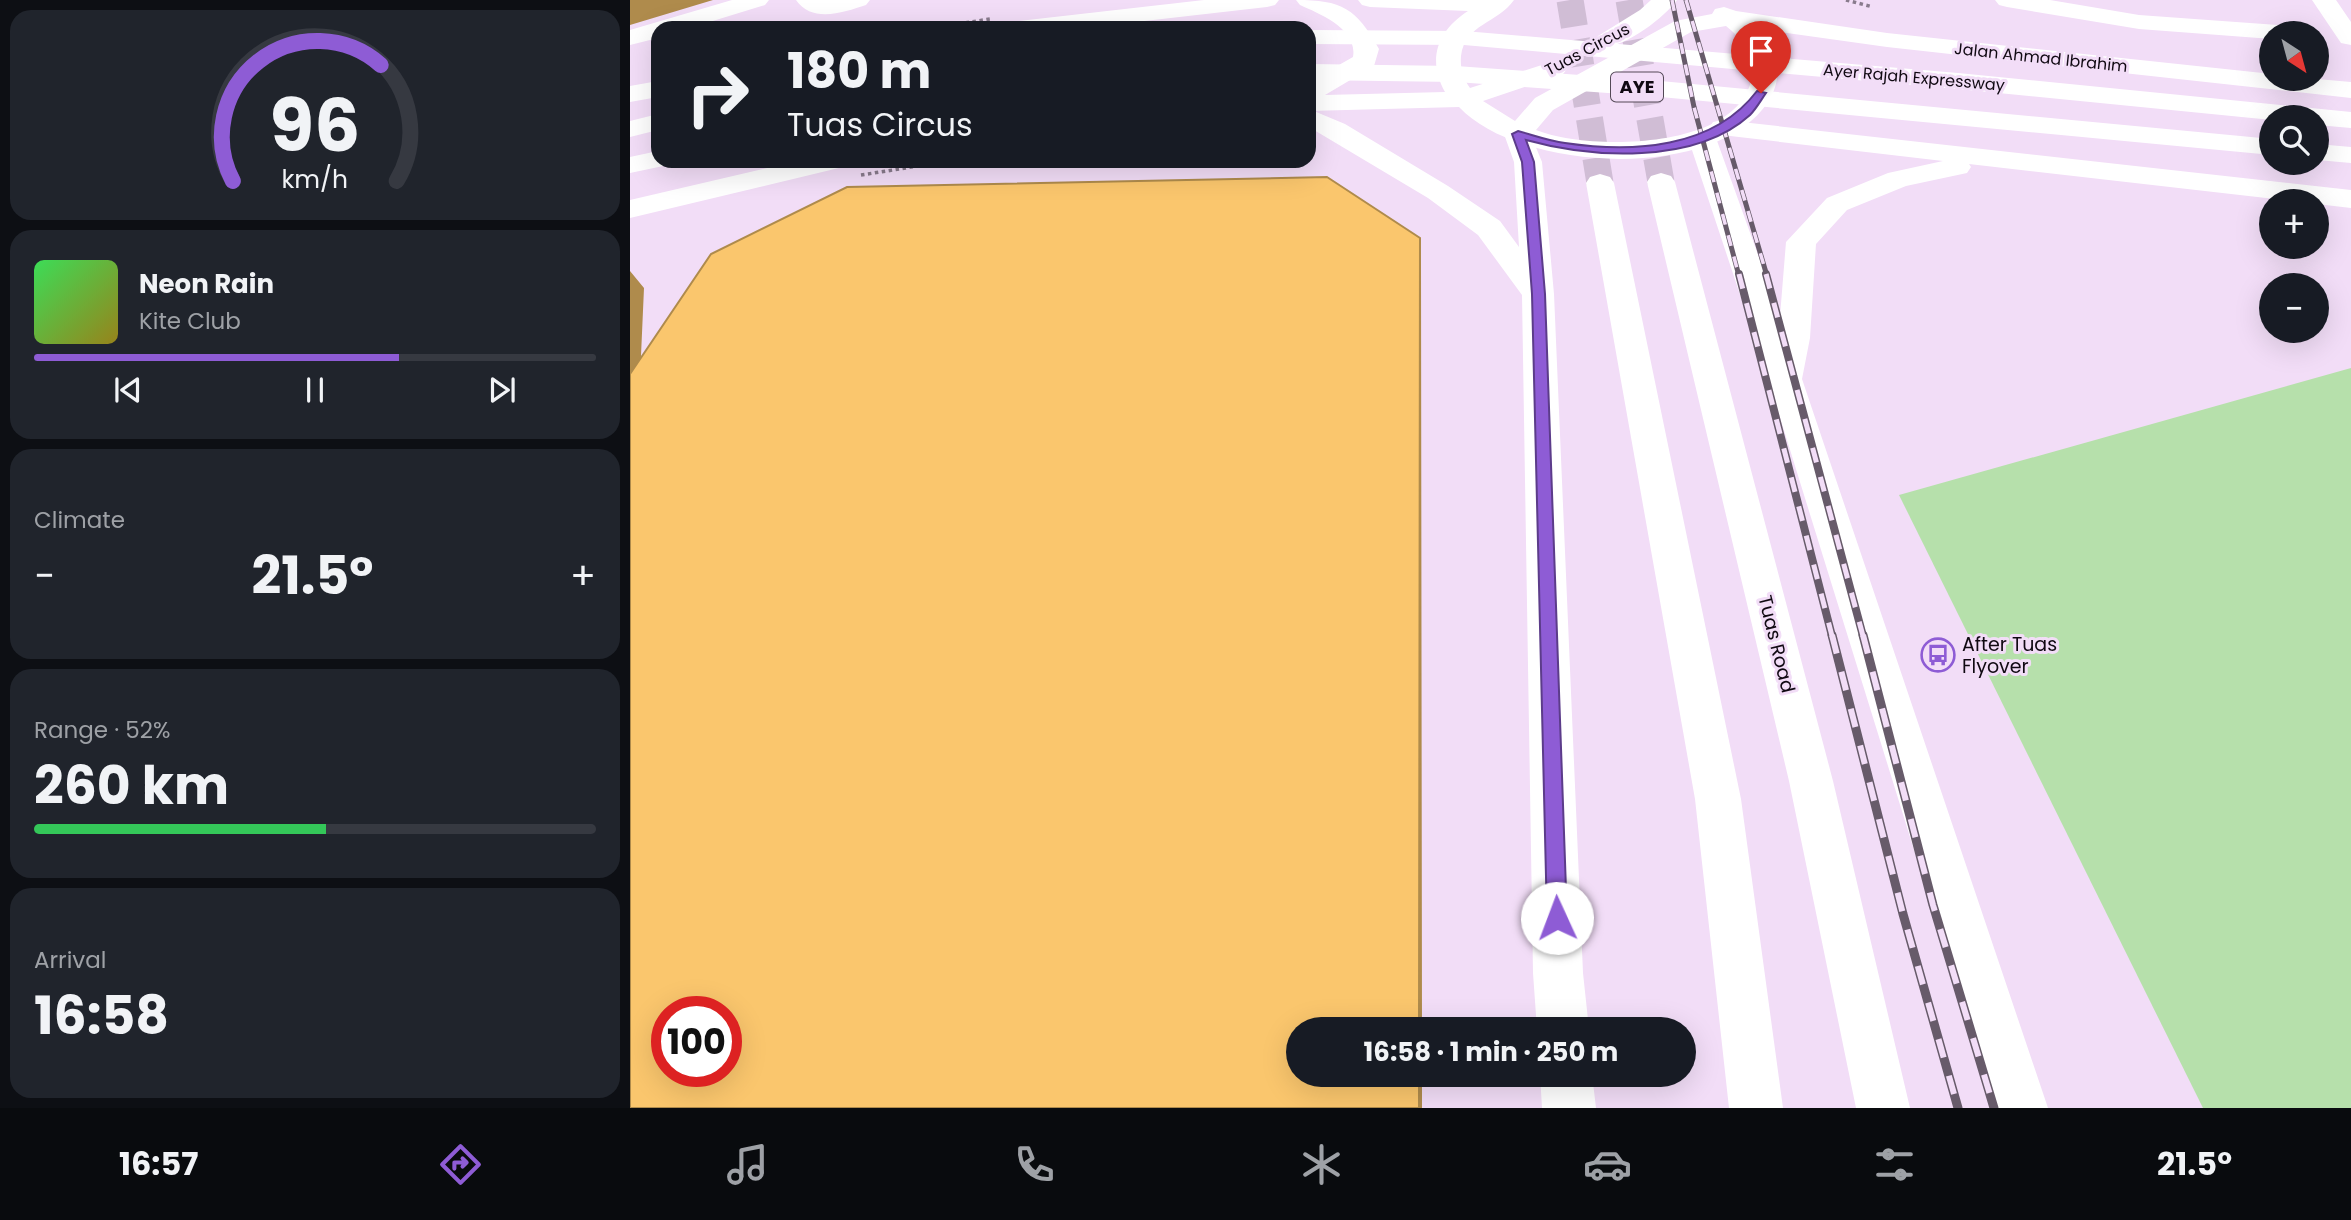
<!DOCTYPE html>
<html lang="en">
<head>
<meta charset="utf-8">
<style>
  body { margin:0; font-family:Poppins,sans-serif; background:#20242c; color:#f1f3f6; height:100vh; display:flex; flex-direction:column; font-size:26px; white-space:nowrap }
  * { box-sizing:border-box; margin:0 }
  p { font-size:23px; color:#9ea1a6 }
  .icon { flex:none; width:38px; height:38px; fill:none; stroke:currentColor; stroke-width:2; stroke-linecap:round; stroke-linejoin:round }
  .map { position:relative; flex:1; overflow:hidden }
  .details { display:flex; flex-direction:column; gap:10px; padding:10px; background:#0d0f14; width:630px }
  .details>* { flex:none }
  .top-card { position:absolute; left:21px; top:21px; width:665px; height:147px; border-radius:21px; box-shadow:0 7px 28px #0002; background:#171b24; color:#f1f3f6; overflow:hidden }
  .needle { width:46px; rotate:144deg }
  .buttons { position:absolute; left:1629px; top:21px; display:grid; gap:14px }
  .buttons a { display:grid; place-items:center; width:70px; height:70px; border-radius:50%; background:#171b24; box-shadow:0 7px 28px #0002; font-size:35px }
  .speed { position:absolute; left:21px; top:996px; display:flex; gap:14px; font-size:35px; font-weight:700; text-align:center }
  .speed>* { display:grid; place-content:center; width:91px; height:91px; border-radius:50%; background:#171b24; box-shadow:0 7px 28px #0002; line-height:1 }
  .speed .limit { border:10px solid #d22; background:#fff; color:#111 }
  .pin { position:absolute; display:grid; place-items:center; width:60px; height:60px; color:#fff; margin:-72px -30px; border-radius:50% 50% 50% 0; rotate:-45deg; box-shadow:0 0 7px #0007 }
  .pin .icon { rotate:45deg }
  .me { position:absolute; width:77px; margin:-38px; rotate:358deg; stroke-linejoin:round; filter:drop-shadow(0 0 5px #0008) }
  .turn { display:flex; align-items:center; gap:24px; height:147px; padding:0 21px; font-size:32px }
  .turn .icon { width:91px; height:91px; stroke-width:2.5 }
  .turn b { display:block; font-size:49px; line-height:60px }
  .big { font-size:52px; font-weight:700; line-height:1.1 }
  .details .card { flex:1; display:flex; flex-direction:column; justify-content:center; gap:10px; min-width:0; padding:0 24px; border-radius:21px; background:#20242c }
  .details .dial { align-items:center; gap:0 }
  .dial svg { height:182px; overflow:visible; fill:none; stroke:#363941; stroke-width:7; stroke-linecap:round; text-anchor:middle }
  .dial text { fill:#f1f3f6; stroke:none }
  .song { display:flex; align-items:center; gap:21px }
  .cover { width:84px; height:84px; border-radius:10px; background:linear-gradient(135deg,hsl(130 70% 55%),hsl(50 70% 35%)) }
  .played { height:7px; border-radius:4px; background:linear-gradient(90deg,#8e5cd5 65%,#363941 65%) }
  .keys { display:flex; justify-content:space-around; direction:ltr }
  .heat { display:flex; justify-content:space-between; align-items:center; font-size:38px; direction:ltr }
  .charge { height:10px; border-radius:5px; background:linear-gradient(90deg,#34c759 52%,#363941 0) }
  .trip { position:absolute; left:656px; top:1017px; width:410px; height:70px; border-radius:35px; background:#171b24; box-shadow:0 7px 28px #0002; font-weight:700; line-height:70px; text-align:center }
  .dock { display:flex; height:112px; justify-content:space-around; align-items:center; background:#090b0e; color:#9ea1a6 }
  .dock .icon { width:49px; height:49px }
  .dock .selected { color:#8e5cd5 }
  .dock b { font-size:32px; color:#f1f3f6 }
  main { display:flex; flex:1; min-height:0 }
  .map>svg:first-child { display:block }
  .green { fill:#b6e0ab }
  .lines { fill:none; stroke-linecap:round; stroke-linejoin:round }
  .major-tunnel { stroke:#d0bdd5; stroke-width:27; stroke-dasharray:27 13; stroke-linecap:butt }
  .path { stroke:#897b8d; stroke-width:3.5; stroke-dasharray:3.5 3.5; stroke-linecap:butt }
  .minor { fill:#fff; fill-rule:evenodd }
  .major { fill:#fff; fill-rule:evenodd }
  .highway { fill:#fff; fill-rule:evenodd }
  .rail-far2-casing { stroke:#675b6a; stroke-width:5 }
  .rail-far1-casing { stroke:#675b6a; stroke-width:8 }
  .rail-casing { stroke:#675b6a; stroke-width:9 }
  .rail-far2 { stroke:#f2ddf7; stroke-width:3.5; stroke-dasharray:11; stroke-linecap:butt }
  .rail-far1 { stroke:#f2ddf7; stroke-width:5; stroke-dasharray:15; stroke-linecap:butt }
  .rail { stroke:#f2ddf7; stroke-width:6; stroke-dasharray:19; stroke-linecap:butt }
  .shaded-wall { fill:#af8b4c }
  .building { fill:#fac66d; stroke:#af8b4c; stroke-width:2; fill-rule:evenodd }
  .route { fill:#8e5cd5; stroke:#5c3c8a; stroke-width:2 }
  .labels { text-anchor:middle; stroke-width:6; stroke-linejoin:round; paint-order:stroke }
  .far-street-label { font-size:16px; fill:#100912; stroke:#f2ddf7 }
  .shield { fill:#f2ddf7; stroke:#544957; stroke-width:2 }
  .shield-label { font-size:18px; font-weight:bold; fill:#100912 }
  .street-label { font-size:19px; fill:#100912; stroke:#f2ddf7 }
  .poi-label { font-size:19px; fill:#100912; stroke:#f2ddf7; text-anchor:start }
</style>
</head>
<body>
<main>
<section class="details">
<div class="card dial"><svg viewBox="0 0 100 80">
<path d="M14 69A42 42 0 1 1 86 69"/>
<path d="M14 69A42 42 0 0 1 79 18" stroke="#8e5cd5"/>
<text x="50" y="56" font-size="32" font-weight="700">96</text>
<text x="50" y="72" font-size="11">km/h</text>
</svg></div>
<div class="card">
<div class="song"><i class="cover"></i><div><b>Neon Rain</b><p>Kite Club</p></div></div>
<div class="played"></div>
<div class="keys"><svg class="icon" aria-label="previous" viewBox="0 0 24 24"><path d="M18 5L8 12l10 7zM5 5v14"/></svg><svg class="icon" aria-label="pause" viewBox="0 0 24 24"><path d="M8 5v14M16 5v14"/></svg><svg class="icon" aria-label="next" viewBox="0 0 24 24"><path d="M6 5l10 7-10 7zM19 5v14"/></svg></div>
</div>
<div class="card"><p>Climate</p>
<div class="heat"><a>−</a><b class="big">21.5°</b><a>+</a></div>
</div>
<div class="card"><p>Range · 52%</p><b class="big">260 km</b><div class="charge"></div></div>
<div class="card"><p>Arrival</p><b class="big">16:58</b></div>
</section>
<div class="map">
<svg width="1721" height="1108" viewBox="0 0 1721 1108">
  <rect width="100%" height="100%" fill="#f2ddf7"/>
  <path class="green" d="M 1721,368 L 1721,1108 L 1573,1108 L 1269,495 Z"/>
  <g class="lines">
    <path class="major-tunnel" d="M 940,0 L 970,183
      M 999,0 L 1031,182"/>
    <path class="path" d="M 1216,0 L 1243,7
      M 301,28 L 360,19
      M 231,175 L 320,161"/>
    <path class="minor" d="M 102,0 L 139,0 L 135,5 L 60,28 L 28,28 L 28,38 L 0,45 L 0,30 Z
      M 166,0 L 240,0 L 236,5 C 214,12 183,24 166,0 Z
      M 1365,0 L 1420,0 L 1509,15 L 1661,26 L 1670,28 L 1673,33 L 1642,33 L 1642,39 L 1509,29 L 1377,7 L 1369,5 Z
      M 1682,0 L 1706,0 L 1721,22 L 1721,45 L 1711,43 Z"/>
    <path class="major" d="M 574,0 L 649,0 L 645,5 L 637,7 L 453,28 L 377,28 L 380,23 L 389,21 Z
      M 666,0 C 712,0 726,8 749,49 L 744,66 L 695,95 L 815,92 C 797,60 807,31 838,11 L 740,7 L 732,5 L 728,0 L 884,0 C 868,23 835,24 831,56 C 830,69 833,78 840,88 L 915,64 L 924,61 L 933,64 L 937,69 L 933,74 L 853,101 L 885,121 L 905,98 L 1045,21 L 1082,14 L 1085,9 L 1094,7 L 1106,11 L 1257,33 L 1642,74 L 1642,79 L 1687,79 L 1721,82 L 1721,98 L 1257,47 L 1128,29 C 1147,52 1155,75 1138,102 C 1086,182 890,172 829,107 L 679,111 L 679,82 L 723,57 C 728,29 690,14 670,5 ZM 1096,26 C 1112,39 1125,55 1122,76 C 1111,151 958,151 906,130 L 923,110 L 1061,32 Z
      M 1021,0 L 1047,0 C 1034,18 990,52 968,46 L 965,41 L 968,36 L 1010,10 Z
      M 28,81 L 28,97 L 0,102 L 0,86 Z
      M 167,161 L 217,161 L 213,167 L 0,218 L 0,200 Z
      M 1031,173 L 1041,176 L 1045,182 L 1203,781 L 1280,1108 L 1226,1108 L 1159,781 L 1017,182 L 1021,176 Z
      M 970,174 L 980,177 L 984,183 L 1111,799 L 1153,1108 L 1099,1108 L 1065,799 L 956,183 L 960,177 Z"/>
    <path class="highway" d="M 679,30 L 834,31 L 1328,73 L 1721,112 L 1721,128 L 1687,125 L 1687,117 L 1642,117 L 1642,120 L 1328,89 L 834,45 L 679,44 Z
      M 679,64 L 826,66 L 1020,80 L 1642,139 L 1642,155 L 1020,96 L 826,82 L 679,80 Z
      M 679,109 L 715,124 L 818,186 L 870,221 L 889,247 L 884,162 L 874,134 L 878,128 L 888,126 L 898,128 L 912,162 L 924,294 L 953,973 L 959,1029 L 907,1029 L 903,973 L 892,295 L 848,235 L 798,198 L 679,127 Z
      M 28,114 L 28,130 L 0,137 L 0,121 Z
      M 1093,120 L 1721,190 L 1721,208 L 1687,204 L 1687,201 L 1663,201 L 1339,164 L 1341,167 L 1337,173 L 1276,186 L 1217,210 L 1186,244 L 1180,338 L 1172,379 L 1418,1108 L 1364,1108 L 1139,382 L 1058,138 L 1062,132 L 1072,130 L 1082,132 L 1086,138 L 1150,316 L 1156,242 L 1197,198 L 1258,173 L 1313,161 L 1083,134 L 1079,128 L 1083,122 Z
      M 1687,144 L 1721,147 L 1721,163 L 1687,160 Z
      M 28,151 L 28,161 L 41,161 L 38,165 L 0,173 L 0,157 Z
      M 910,1074 L 962,1074 L 966,1108 L 912,1108 Z"/>
    <defs>
      <path id="rail-far2" d="M 1042,0 L 1064,107 L 1109,276
        M 1056,0 L 1137,276"/>
      <path id="rail-far1" d="M 1109,274 L 1202,636
        M 1136,274 L 1233,636"/>
      <path id="rail" d="M 1202,635 L 1273,914 L 1328,1108
        M 1233,635 L 1303,905 L 1364,1108"/>
    </defs>
    <use href="#rail-far2" class="rail-far2-casing"/>
    <use href="#rail-far1" class="rail-far1-casing"/>
    <use href="#rail" class="rail-casing"/>
    <use href="#rail-far2" class="rail-far2"/>
    <use href="#rail-far1" class="rail-far1"/>
    <use href="#rail" class="rail"/>
  </g>
  <path class="shaded-wall" d="M 0,0 L 83,0 L 0,25 Z
    M 790,238 L 791,264 L 792,1029 L 789,1029 Z
    M 0,271 L 14,288 L 8,423 L 0,415 Z
    M 789,1074 L 792,1074 L 792,1108 L 789,1108 Z"/>
  <path class="building" d="M 697,177 L 790,238 L 789,1029 L 668,1029 L 668,1074 L 789,1074 L 789,1108 L 0,1108 L 0,374 L 81,254 L 217,187 ZM 37,1012 L 96,1012 L 96,1071 L 37,1071 Z"/>
  <path class="route" d="M 1127,91 L 1136,93 C 1131,100 1126,109 1120,115 C 1065,165 961,158 896,140 L 904,162 L 915,294 L 937,918 L 934,925 L 927,928 L 920,925 L 917,918 L 902,294 L 892,162 L 882,134 L 888,131 C 903,135 919,141 935,143 C 1002,153 1083,149 1127,91 Z"/>
  <defs>
    <symbol id="bus-ring" viewBox="-11 -11 22 22"><circle r="9.5" fill="#f2ddf7" stroke="#8e5cd5" stroke-width="1.5"/><path d="M-5-6H5V4H4V6H2V4H-2V6H-4V4H-5ZM-3.5-4V0h7V-4ZM-3.5 1.2v1.5H-2V1.2ZM2 1.2v1.5H3.5V1.2Z" fill="#8e5cd5"/></symbol>
  </defs>
  <g fill-rule="evenodd">
    <use href="#bus-ring" x="1289" y="636" width="38" height="38"/>
  </g>
  <g class="labels">
    <g class="far-street-label">
      <text transform="translate(957 49) rotate(-28)" y="6">Tuas Circus</text>
      <text transform="translate(1411 57) rotate(6)" y="6">Jalan Ahmad Ibrahim</text>
      <text transform="translate(1284 77) rotate(5)" y="6">Ayer Rajah Expressway</text>
    </g>
    <rect class="shield" x="981" y="72.5" width="52" height="29" rx="5"/>
    <g class="shield-label">
      <text x="1007" y="93">AYE</text>
    </g>
    <g class="street-label">
      <text transform="translate(1147 644) rotate(76)" y="7">Tuas Road</text>
    </g>
    <g class="poi-label">
      <text x="1332" y="651">After Tuas<tspan x="1332" dy="22">Flyover</tspan></text>
    </g>
  </g>
</svg>
<div class="buttons">
<a><svg class="needle" viewBox="-14 -14 28 28"><path d="M0-13l5 13h-10z" fill="#e53935"/><path d="M0 13l5-13h-10z" fill="#9ea1a6"/></svg></a>
<a><svg class="icon" aria-label="search" viewBox="0 0 24 24"><circle cx="10" cy="10" r="6"/><path d="M15 15l6 6"/></svg></a>
<a>+</a>
<a>−</a>
</div>
<div class="speed"><div class="limit">100</div></div>
<div class="pin" style="left:1131px;top:93px;background:#d93025"><svg class="icon" aria-label="arrive" viewBox="0 0 24 24"><path d="M6 21V4h12l-3 4 3 4H6"/></svg></div>
<svg class="me" style="left:927px;top:918px" viewBox="-20 -20 40 40"><circle r="19" fill="#fff"/><path d="M0-13L10 11 0 6-10 11z" fill="#8e5cd5"/></svg>
<div class="trip">16:58 · 1 min · 250 m</div>
<div class="top-card">
<div class="turn"><svg class="icon" aria-label="right" viewBox="0 0 24 24"><path d="M7 20v-9h11M14 6l5 5-5 5"/></svg><div><b>180 m</b>Tuas Circus</div></div>
</div>
</div>
</main>
<nav class="dock">
<b>16:57</b>
<svg class="icon selected" aria-label="directions" viewBox="0 0 24 24"><path d="M12 3l9 9-9 9-9-9zM9 14v-3h6M13 9l2 2-2 2"/></svg>
<svg class="icon" aria-label="music" viewBox="0 0 24 24"><path d="M9 18V5l10-2v13"/><circle cx="6" cy="18" r="3"/><circle cx="16" cy="16" r="3"/></svg>
<svg class="icon" aria-label="phone" viewBox="0 0 24 24"><path d="M5 4h4l2 5-3 2q2 4 5 5l2-3 5 2v4C11 20 4 13 5 4z"/></svg>
<svg class="icon" aria-label="climate" viewBox="0 0 24 24"><path d="M12 3v18M4 7l16 10M4 17L20 7"/></svg>
<svg class="icon" aria-label="car" viewBox="0 0 24 24"><path d="M5 17H2v-5l4-1 3-4h7l3 4 3 1v5h-3M9 17h6M6 11h13"/><circle cx="7" cy="17" r="2"/><circle cx="17" cy="17" r="2"/></svg>
<svg class="icon" aria-label="filters" viewBox="0 0 24 24"><path d="M4 7h16M4 17h16"/><circle cx="9" cy="7" r="2"/><circle cx="15" cy="17" r="2"/></svg>
<b>21.5°</b>
</nav>
</body>
</html>
